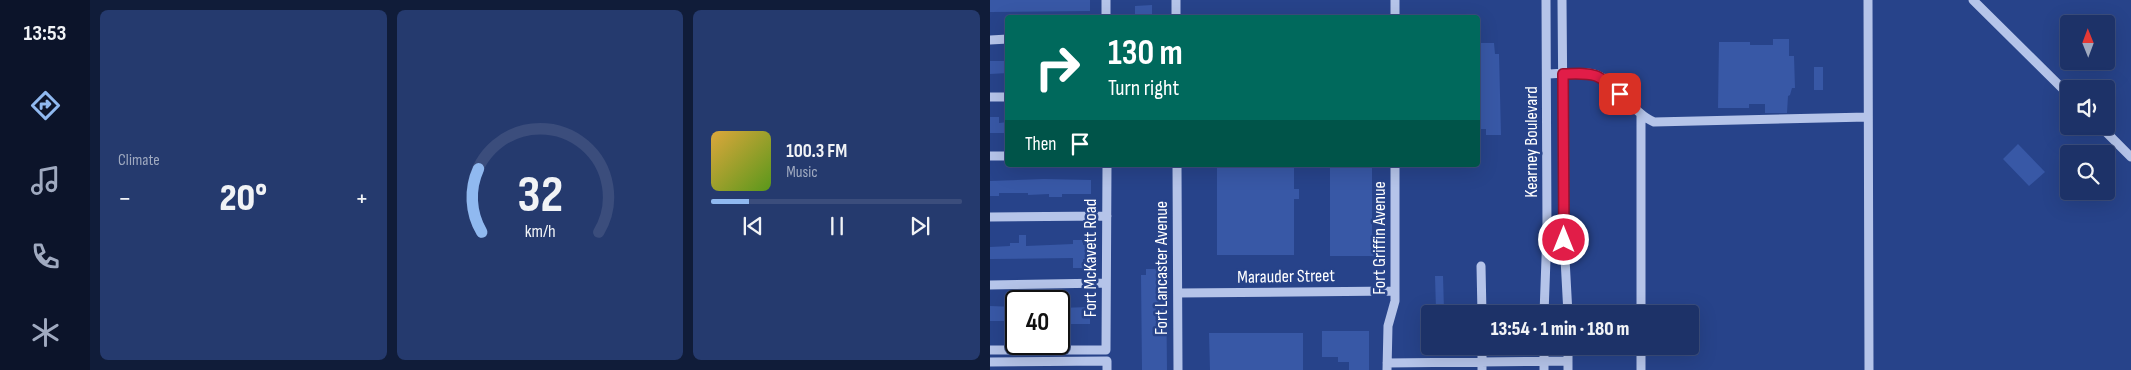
<!DOCTYPE html>
<html lang="en">
<head>
<meta charset="utf-8">
<style>
  body { margin:0; font-family:"Sofia Sans Condensed",sans-serif; background:#253a6e; color:#f1f3f6; height:100vh; display:flex; flex-direction:column; font-size:19px; white-space:nowrap }
  * { box-sizing:border-box; margin:0 }
  p { font-size:16px; color:#a0aac0 }
  .icon { flex:none; width:28px; height:28px; fill:none; stroke:currentColor; stroke-width:2; stroke-linecap:round; stroke-linejoin:round }
  .map { position:relative; flex:1; overflow:hidden }
  .details { display:flex; flex-direction:column; gap:10px; padding:10px; background:#101c39; width:900px }
  .details>* { flex:none }
  .guide { position:absolute; left:15px; top:15px; width:475px; height:152px; border-radius:5px; box-shadow:0 5px 20px #0002,0 0 0 1px #3b4d7c; background:#00695c; color:#fff; overflow:hidden }
  .needle { width:32px; rotate:359deg }
  .fabs { position:absolute; left:1070px; top:15px; display:grid; gap:10px }
  .fabs a { display:grid; place-items:center; width:55px; height:55px; border-radius:5px; background:#1d3268; box-shadow:0 5px 20px #0002,0 0 0 1px #3b4d7c; font-size:25px }
  .speed { position:absolute; left:15px; top:290px; display:flex; gap:10px; font-size:25px; font-weight:700; text-align:center }
  .speed>* { display:grid; place-content:center; width:65px; height:65px; border-radius:50%; background:#1d3268; box-shadow:0 5px 20px #0002,0 0 0 1px #3b4d7c; line-height:1 }
  .speed .limit { border:2px solid #111; border-radius:8px; background:#fff; color:#111 }
  .pin { position:absolute; display:grid; place-items:center; width:42px; height:42px; color:#fff; margin:-21px; border-radius:10px; box-shadow:0 2px 8px #0006 }
  .me { position:absolute; width:55px; margin:-28px; rotate:0deg; stroke-linejoin:round; filter:drop-shadow(0 0 4px #0008) }
  .turn { display:flex; align-items:center; gap:18px; height:105px; padding:0 20px; font-size:22px }
  .turn .icon { width:65px; height:65px; stroke-width:2.5 }
  .turn b { display:block; font-size:35px; line-height:42px }
  .then { display:flex; align-items:center; height:48px; padding:0 20px; background:#0003; gap:10px; font-size:19px }
  .big { font-size:38px; font-weight:800; line-height:1.1 }
  .details .card { flex:1; display:flex; flex-direction:column; justify-content:center; gap:8px; min-width:0; padding:0 18px; border-radius:8px; background:#253a6e }
  .details .dial { align-items:center; gap:0 }
  .dial svg { height:130px; overflow:visible; fill:none; stroke:#3b4d7c; stroke-width:7; stroke-linecap:round; text-anchor:middle }
  .dial text { fill:#f1f3f6; stroke:none }
  .song { display:flex; align-items:center; gap:15px }
  .cover { width:60px; height:60px; border-radius:8px; background:linear-gradient(135deg,hsl(40 70% 55%),hsl(90 70% 35%)) }
  .played { height:5px; border-radius:2px; background:linear-gradient(90deg,#90b9f0 15%,#3b4d7c 15%) }
  .keys { display:flex; justify-content:space-around; direction:ltr }
  .heat { display:flex; justify-content:space-between; align-items:center; font-size:28px; direction:ltr }
  .details .tiles { flex:1; display:grid; gap:10px; grid-template-columns:repeat(3,1fr) }
  .trip { position:absolute; left:431px; top:305px; width:278px; height:50px; border-radius:5px; background:#1d3268; box-shadow:0 5px 20px #0002,0 0 0 1px #3b4d7c; font-weight:800; line-height:50px; text-align:center }
  main { display:flex; flex:1; min-height:0 }
  .tab-bar { display:flex; flex-direction:column; width:90px; justify-content:space-around; align-items:center; background:#0c142a; color:#a0aac0 }
  .tab-bar .icon { width:35px; height:35px }
  .tab-bar .current { color:#90b9f0 }
  .tab-bar b { font-size:22px; color:#f1f3f6 }
  .map>svg:first-child { display:block }
  .building { fill:#3858a6 }
  .lines { fill:none; stroke-linecap:round; stroke-linejoin:round }
  .minor { stroke:#b5c4e9; stroke-width:9 }
  .route-casing { stroke:#92132f; stroke-width:12 }
  .route { stroke:#e11d48; stroke-width:9 }
  .labels { text-anchor:middle; stroke-width:5; stroke-linejoin:round; paint-order:stroke }
  .street-label { font-size:18px; fill:#fff; stroke:#27438a }
</style>
</head>
<body>
<main>
<nav class="tab-bar">
<b>13:53</b>
<svg class="icon current" aria-label="directions" viewBox="0 0 24 24"><path d="M12 3l9 9-9 9-9-9zM9 14v-3h6M13 9l2 2-2 2"/></svg>
<svg class="icon" aria-label="music" viewBox="0 0 24 24"><path d="M9 18V5l10-2v13"/><circle cx="6" cy="18" r="3"/><circle cx="16" cy="16" r="3"/></svg>
<svg class="icon" aria-label="phone" viewBox="0 0 24 24"><path d="M5 4h4l2 5-3 2q2 4 5 5l2-3 5 2v4C11 20 4 13 5 4z"/></svg>
<svg class="icon" aria-label="climate" viewBox="0 0 24 24"><path d="M12 3v18M4 7l16 10M4 17L20 7"/></svg>
</nav>
<section class="details">
<div class="tiles">
<div class="card"><p>Climate</p>
<div class="heat"><a>−</a><b class="big">20°</b><a>+</a></div>
</div>
<div class="card dial"><svg viewBox="0 0 100 80">
<path d="M14 69A42 42 0 1 1 86 69"/>
<path d="M14 69A42 42 0 0 1 12 30" stroke="#90b9f0"/>
<text x="50" y="56" font-size="32" font-weight="700">32</text>
<text x="50" y="72" font-size="11">km/h</text>
</svg></div>
<div class="card">
<div class="song"><i class="cover"></i><div><b>100.3 FM</b><p>Music</p></div></div>
<div class="played"></div>
<div class="keys"><svg class="icon" aria-label="previous" viewBox="0 0 24 24"><path d="M18 5L8 12l10 7zM5 5v14"/></svg><svg class="icon" aria-label="pause" viewBox="0 0 24 24"><path d="M8 5v14M16 5v14"/></svg><svg class="icon" aria-label="next" viewBox="0 0 24 24"><path d="M6 5l10 7-10 7zM19 5v14"/></svg></div>
</div>
</div>
</section>
<div class="map">
<svg width="1141" height="370" viewBox="0 0 1141 370">
  <rect width="100%" height="100%" fill="#27438a"/>
  <path class="building" d="M 0,0 L 100,0 L 100,11 L 0,12 Z
    M 162,5 L 162,18 L 145,18 L 145,6 Z
    M 783,39 L 799,39 L 799,56 L 804,56 L 805,88 L 802,88 L 800,95 L 798,96 L 797,113 L 775,113 L 775,104 L 759,104 L 759,108 L 728,108 L 729,42 L 760,42 L 760,45 L 783,45 Z
    M 488,43 L 504,43 L 505,54 L 509,54 L 511,135 L 496,135 L 496,129 L 488,129 Z
    M 0,61 L 18,61 L 18,73 L 0,74 Z
    M 824,67 L 833,67 L 833,90 L 824,90 Z
    M 0,117 L 9,117 L 9,123 L 18,122 L 18,133 L 0,133 Z
    M 1028,144 L 1055,172 L 1039,186 L 1013,159 Z
    M 304,165 L 304,189 L 309,189 L 309,199 L 304,199 L 304,255 L 227,255 L 227,166 Z
    M 340,165 L 382,165 L 382,234 L 392,234 L 392,256 L 340,256 Z
    M 54,179 L 101,180 L 101,194 L 72,194 L 72,197 L 59,197 L 59,194 L 38,195 L 38,193 L 9,193 L 9,196 L 0,196 L 0,181 Z
    M 29,235 L 36,235 L 36,246 L 83,244 L 83,240 L 93,240 L 93,245 L 100,245 L 100,259 L 93,259 L 93,268 L 83,268 L 83,258 L 0,259 L 0,247 L 20,246 L 20,243 L 29,243 Z
    M 156,269 L 170,269 L 170,274 L 176,274 L 177,370 L 152,370 L 151,275 L 156,275 Z
    M 445,276 L 453,276 L 454,310 L 446,310 Z
    M 0,306 L 26,307 L 26,321 L 0,321 Z
    M 100,307 L 100,324 L 69,324 L 69,308 Z
    M 332,331 L 379,331 L 379,370 L 359,370 L 359,362 L 348,362 L 348,357 L 332,357 Z
    M 219,333 L 313,333 L 313,370 L 220,370 Z"/>
  <g class="lines">
    <path class="minor" d="M 186,0 L 186,18
      M 405,0 L 405,18
      M 572,0 L 574,240 L 578,314
      M 878,0 L 879,370
      M 983,0 L 1079,95
      M 116,18 L 116,0
      M 0,40 L 18,39
      M 557,74 C 572,74 593,70 607,75 C 628,83 642,113 664,122 L 878,117
      M 0,97 L 18,97
      M 651,115 L 651,314
      M 1110,126 L 1141,157
      M 0,156 L 18,156
      M 187,165 L 188,370
      M 0,217 L 117,216
      M 491,266 L 492,314
      M 0,285 L 116,283
      M 188,293 L 405,291
      M 554,314 L 557,231 L 556,0
      M 492,346 L 492,370
      M 651,346 L 651,370
      M 0,350 L 116,350 L 117,165
      M 0,362 L 117,361 L 117,370
      M 397,363 L 578,361
      M 397,370 L 398,326 L 405,301 L 405,165
      M 554,370 L 554,346
      M 578,370 L 578,346"/>
  </g>
  <g class="lines">
    <defs>
      <path id="route" d="M 574,240 L 573,74 C 604,73 607,72 630,94"/>
    </defs>
    <use href="#route" class="route-casing"/>
    <use href="#route" class="route"/>
  </g>
  <g class="labels">
    <g class="street-label">
      <text transform="translate(541 142) rotate(-90)" y="6">Kearney Boulevard</text>
      <text transform="translate(389 238) rotate(-90)" y="6">Fort Griffin Avenue</text>
      <text transform="translate(100 258) rotate(-90)" y="6">Fort McKavett Road</text>
      <text transform="translate(171 268) rotate(-90)" y="6">Fort Lancaster Avenue</text>
      <text transform="translate(296 276) rotate(-1)" y="6">Marauder Street</text>
    </g>
  </g>
</svg>
<div class="fabs">
<a><svg class="needle" viewBox="-14 -14 28 28"><path d="M0-13l5 13h-10z" fill="#e53935"/><path d="M0 13l5-13h-10z" fill="#a0aac0"/></svg></a>
<a><svg class="icon" aria-label="sound" viewBox="0 0 24 24"><path d="M4 9h4l5-4v14l-5-4H4zM17 9q2 3 0 6"/></svg></a>
<a><svg class="icon" aria-label="search" viewBox="0 0 24 24"><circle cx="10" cy="10" r="6"/><path d="M15 15l6 6"/></svg></a>
</div>
<div class="speed"><div class="limit">40</div></div>
<div class="pin" style="left:630px;top:94px;background:#d93025"><svg class="icon" aria-label="arrive" viewBox="0 0 24 24"><path d="M6 21V4h12l-3 4 3 4H6"/></svg></div>
<svg class="me" style="left:574px;top:240px" viewBox="-20 -20 40 40"><circle r="17" fill="#e11d48" stroke="#fff" stroke-width="3"/><path d="M0-11L8 9 0 5-8 9z" fill="#fff"/></svg>
<div class="trip">13:54 · 1 min · 180 m</div>
<div class="guide">
<div class="turn"><svg class="icon" aria-label="right" viewBox="0 0 24 24"><path d="M7 20v-9h11M14 6l5 5-5 5"/></svg><div><b>130 m</b>Turn right</div></div>
<div class="then">Then<svg class="icon" aria-label="arrive" viewBox="0 0 24 24"><path d="M6 21V4h12l-3 4 3 4H6"/></svg></div>
</div>
</div>
</main>
</body>
</html>
